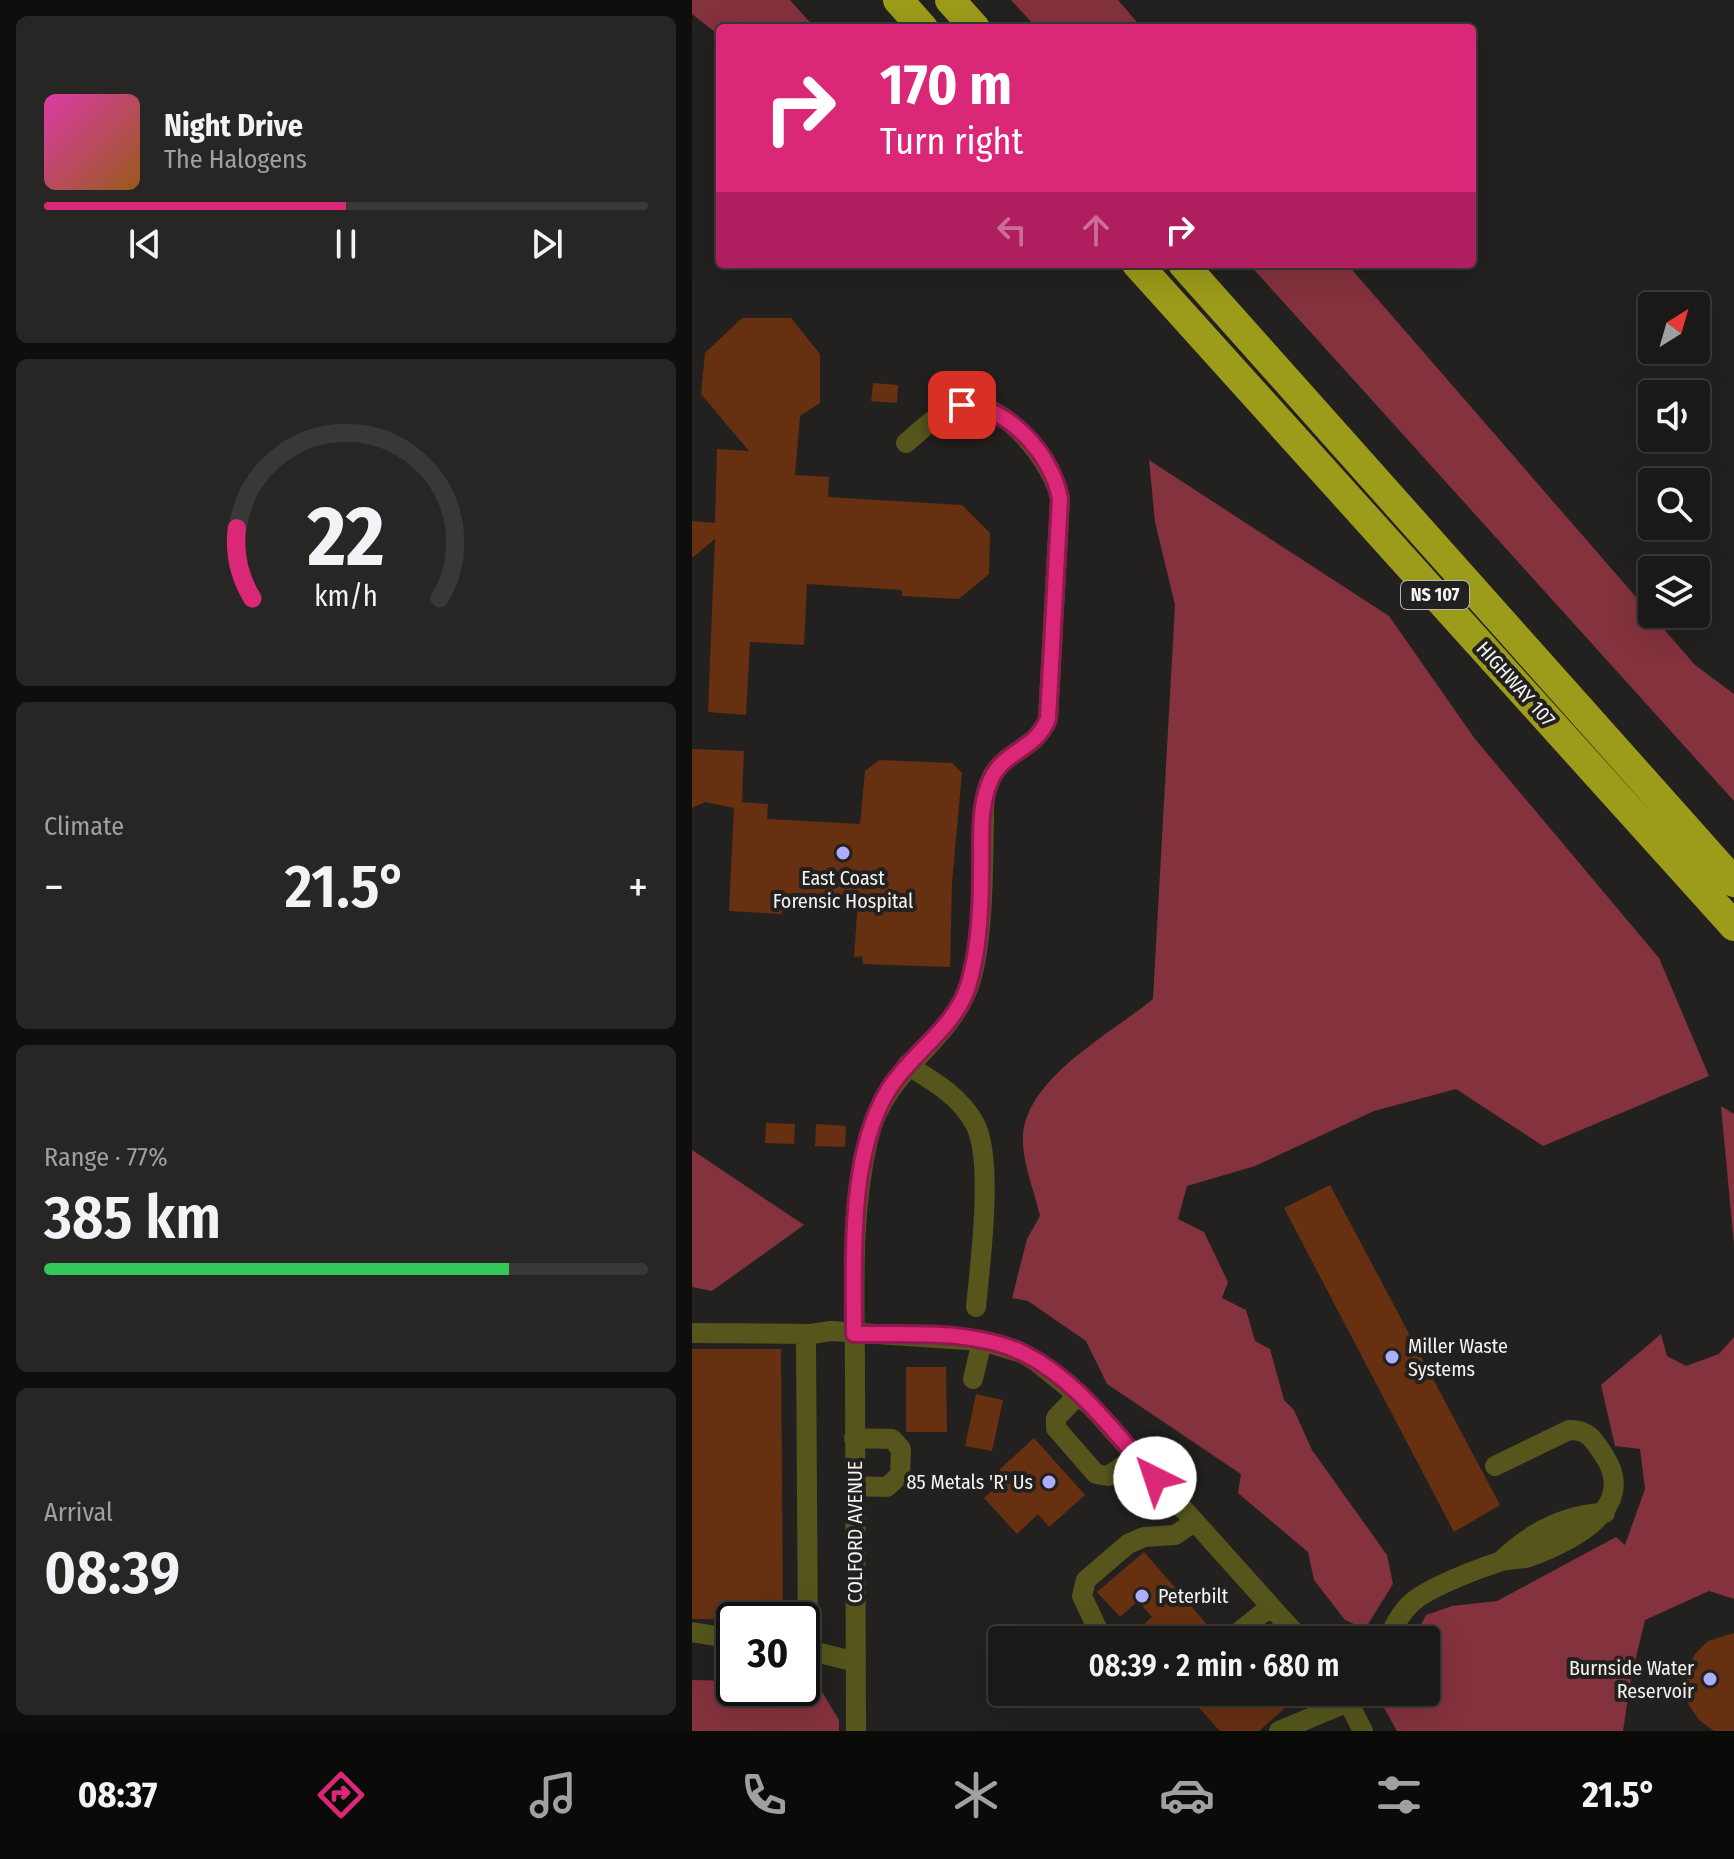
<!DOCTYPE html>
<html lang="en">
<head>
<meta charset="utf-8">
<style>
  body { margin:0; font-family:"Fira Sans Condensed",sans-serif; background:#272624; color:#f1f3f6; height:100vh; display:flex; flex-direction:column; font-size:30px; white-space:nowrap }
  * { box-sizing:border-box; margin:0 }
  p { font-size:26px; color:#9fa0a1 }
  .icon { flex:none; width:44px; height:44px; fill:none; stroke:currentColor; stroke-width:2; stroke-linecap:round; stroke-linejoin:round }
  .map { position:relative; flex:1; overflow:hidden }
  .side { display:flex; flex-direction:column; gap:16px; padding:16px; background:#0e0e0d; width:692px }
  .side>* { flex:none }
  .hud { position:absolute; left:24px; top:24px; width:760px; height:244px; border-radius:8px; box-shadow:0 8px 32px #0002,0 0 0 2px #383836; background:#db2777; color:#fff; overflow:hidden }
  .needle { width:52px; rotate:37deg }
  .tools { position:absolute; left:946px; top:292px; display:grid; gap:16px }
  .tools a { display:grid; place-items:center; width:72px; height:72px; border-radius:8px; background:#1a1917; box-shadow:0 8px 32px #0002,0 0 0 2px #383836; font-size:40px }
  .speed { position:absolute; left:24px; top:1602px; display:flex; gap:16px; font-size:40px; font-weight:700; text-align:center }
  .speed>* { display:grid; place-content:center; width:104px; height:104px; border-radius:50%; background:#1a1917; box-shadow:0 8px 32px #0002,0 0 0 2px #383836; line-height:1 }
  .speed .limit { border:4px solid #111; border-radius:12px; background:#fff; color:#111 }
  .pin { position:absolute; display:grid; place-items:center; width:68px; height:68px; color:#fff; margin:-34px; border-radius:16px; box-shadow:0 4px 12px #0006 }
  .me { position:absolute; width:88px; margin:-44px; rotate:319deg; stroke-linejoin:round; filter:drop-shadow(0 0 6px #0008) }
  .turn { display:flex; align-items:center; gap:28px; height:168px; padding:0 32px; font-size:36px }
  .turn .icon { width:104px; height:104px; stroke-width:2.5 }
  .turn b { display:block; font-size:56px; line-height:68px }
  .lanes { display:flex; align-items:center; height:76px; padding:0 32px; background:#0003; justify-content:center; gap:40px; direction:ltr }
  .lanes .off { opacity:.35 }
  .big { font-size:60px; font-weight:600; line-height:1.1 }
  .side .tile { flex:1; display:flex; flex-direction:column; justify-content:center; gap:12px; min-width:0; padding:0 28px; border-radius:12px; background:#272624 }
  .side .dial { align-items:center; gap:0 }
  .dial svg { height:208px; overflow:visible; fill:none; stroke:#383836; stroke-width:7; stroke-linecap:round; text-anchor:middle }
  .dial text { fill:#f1f3f6; stroke:none }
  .song { display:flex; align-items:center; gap:24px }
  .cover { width:96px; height:96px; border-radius:12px; background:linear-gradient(135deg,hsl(320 70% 55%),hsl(30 70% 35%)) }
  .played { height:8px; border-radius:4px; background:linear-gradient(90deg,#db2777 50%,#383836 50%) }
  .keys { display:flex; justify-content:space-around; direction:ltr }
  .heat { display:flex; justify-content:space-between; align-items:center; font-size:44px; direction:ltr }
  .charge { height:12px; border-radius:6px; background:linear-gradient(90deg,#34c759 77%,#383836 0) }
  .trip { position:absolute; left:296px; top:1626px; width:452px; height:80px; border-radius:8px; background:#1a1917; box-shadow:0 8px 32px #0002,0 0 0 2px #383836; font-weight:600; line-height:80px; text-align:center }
  .tabs { display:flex; height:128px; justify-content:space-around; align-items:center; background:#0a0a09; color:#9fa0a1 }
  .tabs .icon { width:56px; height:56px }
  .tabs .on { color:#db2777 }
  .tabs b { font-size:36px; color:#f1f3f6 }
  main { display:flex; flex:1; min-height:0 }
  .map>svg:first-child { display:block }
  .forest { fill:#84323d }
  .building { fill:#673011 }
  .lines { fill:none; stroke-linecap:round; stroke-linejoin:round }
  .minor { stroke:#55551c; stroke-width:20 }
  .highway { stroke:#9c9b1a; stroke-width:30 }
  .route-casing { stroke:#8e194d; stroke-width:20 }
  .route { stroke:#db2777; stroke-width:14 }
  .poi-dot { fill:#abaffb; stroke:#23211f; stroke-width:3 }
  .labels { text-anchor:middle; stroke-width:8; stroke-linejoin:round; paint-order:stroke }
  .shield { fill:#23211f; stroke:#b6b5b3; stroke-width:2 }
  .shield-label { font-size:18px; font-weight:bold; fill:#f5f4f3 }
  .street-label { font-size:20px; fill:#f5f4f3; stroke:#23211f }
  .poi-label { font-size:20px; fill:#f5f4f3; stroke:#23211f; text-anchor:start }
</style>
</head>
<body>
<main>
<section class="side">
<div class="tile">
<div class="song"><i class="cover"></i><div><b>Night Drive</b><p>The Halogens</p></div></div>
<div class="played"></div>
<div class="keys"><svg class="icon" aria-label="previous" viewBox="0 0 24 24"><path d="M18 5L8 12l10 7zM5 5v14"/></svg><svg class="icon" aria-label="pause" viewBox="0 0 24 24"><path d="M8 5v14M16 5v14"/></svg><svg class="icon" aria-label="next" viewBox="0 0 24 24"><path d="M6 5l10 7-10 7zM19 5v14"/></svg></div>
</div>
<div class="tile dial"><svg viewBox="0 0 100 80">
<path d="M14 69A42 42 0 1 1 86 69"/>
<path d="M14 69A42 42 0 0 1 8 42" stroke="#db2777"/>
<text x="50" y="56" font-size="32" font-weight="700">22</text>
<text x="50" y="72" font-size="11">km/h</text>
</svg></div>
<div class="tile"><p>Climate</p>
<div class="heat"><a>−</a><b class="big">21.5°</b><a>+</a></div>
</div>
<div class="tile"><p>Range · 77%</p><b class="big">385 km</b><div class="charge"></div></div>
<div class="tile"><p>Arrival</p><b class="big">08:39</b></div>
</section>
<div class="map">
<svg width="1042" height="1731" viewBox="0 0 1042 1731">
  <rect width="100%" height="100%" fill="#23211f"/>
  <path class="forest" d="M 0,0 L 98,0 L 123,28 L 28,28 L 28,36 L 0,14 Z
    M 319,0 L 426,0 L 450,28 L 345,28 Z
    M 557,264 L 655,264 L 1003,665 L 1042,694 L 1042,801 Z
    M 457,460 L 697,616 L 783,739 L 967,958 L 1017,1076 L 851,1146 L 764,1089 L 682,1111 L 563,1166 L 495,1186 L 486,1219 L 512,1232 L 536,1282 L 530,1298 L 554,1310 L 563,1341 L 578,1349 L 592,1400 L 602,1410 L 620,1450 L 695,1555 L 701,1584 L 673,1629 L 653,1620 L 622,1580 L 616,1552 L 546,1493 L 549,1474 L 415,1384 L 394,1341 L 336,1301 L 320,1298 L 335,1239 L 348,1216 C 343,1192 330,1162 331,1138 C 332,1079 420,1033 461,999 L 483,605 L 463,522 Z
    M 1029,1106 L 1042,1114 L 1042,1245 Z
    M 0,1150 L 112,1225 L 20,1291 L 0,1287 Z
    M 969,1334 L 975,1356 L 994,1366 L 1027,1354 L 1042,1337 L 1042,1599 L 1017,1591 L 953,1620 L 939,1678 L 931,1731 L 705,1731 L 683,1692 L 734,1692 L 734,1640 L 721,1640 L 734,1615 L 760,1606 L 805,1601 L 924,1537 L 933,1545 L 953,1489 L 948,1449 L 923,1446 L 909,1385 Z
    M 0,1680 L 42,1681 L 42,1688 L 110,1688 L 110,1682 L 124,1682 L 147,1720 L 147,1731 L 0,1731 Z"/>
  <path class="building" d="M 50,318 L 99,318 L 128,354 L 128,403 L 108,416 L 103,475 L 137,477 L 136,497 L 270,505 L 298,533 L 297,574 L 267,599 L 210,596 L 210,590 L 115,584 L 112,645 L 58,642 L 54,715 L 16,712 L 23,539 L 0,558 L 0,521 L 23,523 L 25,449 L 57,451 L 9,394 L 13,353 Z
    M 181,383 L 206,385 L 205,403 L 179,401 Z
    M 0,749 L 52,751 L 50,802 L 76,804 L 75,819 L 168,824 L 173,771 L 187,760 L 260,763 L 270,773 L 260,882 L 258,967 L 171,964 L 170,956 L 162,957 L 166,900 L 91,900 L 90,914 L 37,911 L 42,808 L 13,802 L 0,808 Z
    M 74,1123 L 103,1124 L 102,1144 L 73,1143 Z
    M 124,1124 L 154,1126 L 153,1147 L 123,1146 Z
    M 638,1185 L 808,1505 L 762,1532 L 592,1208 Z
    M 0,1349 L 89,1349 L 91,1620 L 0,1619 Z
    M 214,1367 L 254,1367 L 255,1432 L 214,1432 Z
    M 284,1394 L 311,1400 L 300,1451 L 273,1446 Z
    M 342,1438 L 393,1495 L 357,1527 L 346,1514 L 325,1534 L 292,1498 L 315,1478 L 307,1470 Z
    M 452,1552 L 519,1629 L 507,1640 L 465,1640 L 451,1625 L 460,1617 L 446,1601 L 428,1617 L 405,1592 Z
    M 1042,1633 L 1042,1731 L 1022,1731 L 1007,1720 L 997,1705 L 993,1688 L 995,1670 L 1003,1654 L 1016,1641 Z
    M 505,1692 L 598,1692 L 604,1698 L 567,1731 L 528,1731 L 498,1698 Z"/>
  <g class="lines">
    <path class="minor" d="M 215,1065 C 241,1081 268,1096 283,1124 C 302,1160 288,1265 284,1307
      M 0,1333 L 119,1334
      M 281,1379 L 290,1341
      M 387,1394 L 364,1418 L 364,1428 L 404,1474 L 416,1476 L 444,1457
      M 162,1438 L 200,1439 L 209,1449 L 208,1475 L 195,1487 L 162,1486
      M 809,1561 C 838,1533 873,1514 913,1513
      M 0,1632 L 42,1639
      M 416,1640 L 407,1632 L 390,1596 L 394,1580 L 436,1544 L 452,1537 L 483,1535 L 502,1522
      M 537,1640 L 578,1607
      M 696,1640 C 702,1625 710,1610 723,1600 C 741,1586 785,1569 807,1562 C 817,1558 828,1560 837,1557 C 878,1542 946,1509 913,1457 C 903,1442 897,1429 877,1430 L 803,1466
      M 164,1662 L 120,1651 L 116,1645 L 114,1342 L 119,1334 L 139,1331 L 290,1341 L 330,1353 L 345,1362 L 399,1406 L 609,1640
      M 651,1692 L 671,1731
      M 164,1731 C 164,1612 163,1494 163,1375 C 163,1297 158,1217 176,1140 C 192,1069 255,1046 277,986 C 292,943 291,865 292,818 C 292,805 292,795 297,783 C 310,749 342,753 356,719 L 368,499 C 362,464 312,399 272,405 C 249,409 231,429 214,443
      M 587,1731 L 656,1702"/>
    <path class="highway" d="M 206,0 L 231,28
      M 258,0 L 283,28
      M 445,264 L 1042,926
      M 491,264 L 1042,882"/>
  </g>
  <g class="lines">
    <defs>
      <path id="route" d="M 270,405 C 315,404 361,456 368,499 L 356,719 C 342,753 310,749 297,784 C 286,811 290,845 289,874 C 289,909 287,949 277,983 C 265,1027 220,1052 197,1089 C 156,1154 162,1259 162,1334 C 216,1335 281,1329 331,1353 C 386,1380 423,1434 463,1478"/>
    </defs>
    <use href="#route" class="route-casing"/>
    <use href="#route" class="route"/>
  </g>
  <g class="poi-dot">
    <circle cx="151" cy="853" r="8"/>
    <circle cx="700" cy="1357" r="8"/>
    <circle cx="357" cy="1482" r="8"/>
    <circle cx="450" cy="1596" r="8"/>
    <circle cx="1018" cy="1679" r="8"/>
  </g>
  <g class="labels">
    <rect class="shield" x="709" y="581" width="68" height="28" rx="6"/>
    <g class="shield-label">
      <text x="743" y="601">NS 107</text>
    </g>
    <g class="street-label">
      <text transform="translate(824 684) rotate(48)" y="7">HIGHWAY 107</text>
      <text transform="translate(163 1532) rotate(-90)" y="7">COLFORD AVENUE</text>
    </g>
    <g class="poi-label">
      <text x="151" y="885" text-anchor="middle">East Coast<tspan x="151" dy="23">Forensic Hospital</tspan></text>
      <text x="716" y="1353">Miller Waste<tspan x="716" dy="23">Systems</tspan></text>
      <text x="341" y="1489" text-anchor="end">85 Metals 'R' Us</text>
      <text x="466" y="1603">Peterbilt</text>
      <text x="1002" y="1675" text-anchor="end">Burnside Water<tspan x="1002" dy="23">Reservoir</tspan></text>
    </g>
  </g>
</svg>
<div class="tools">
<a><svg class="needle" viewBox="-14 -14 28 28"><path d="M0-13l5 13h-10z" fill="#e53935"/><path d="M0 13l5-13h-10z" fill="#9fa0a1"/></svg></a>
<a><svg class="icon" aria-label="sound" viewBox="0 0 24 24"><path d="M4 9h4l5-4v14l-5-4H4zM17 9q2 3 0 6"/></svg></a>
<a><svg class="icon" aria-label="search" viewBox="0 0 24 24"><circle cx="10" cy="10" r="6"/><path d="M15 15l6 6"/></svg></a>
<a><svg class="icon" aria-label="layers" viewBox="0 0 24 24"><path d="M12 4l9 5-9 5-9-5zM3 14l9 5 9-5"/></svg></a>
</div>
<div class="speed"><div class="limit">30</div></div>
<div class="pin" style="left:270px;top:405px;background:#d93025"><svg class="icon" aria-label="arrive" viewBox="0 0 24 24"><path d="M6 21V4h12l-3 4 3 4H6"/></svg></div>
<svg class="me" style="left:463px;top:1478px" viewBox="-20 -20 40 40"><circle r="19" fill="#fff"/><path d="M0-13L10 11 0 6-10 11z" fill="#db2777"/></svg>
<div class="trip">08:39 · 2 min · 680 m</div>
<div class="hud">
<div class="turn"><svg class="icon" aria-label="right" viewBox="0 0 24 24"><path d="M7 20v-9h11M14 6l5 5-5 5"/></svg><div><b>170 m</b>Turn right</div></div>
<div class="lanes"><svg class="icon off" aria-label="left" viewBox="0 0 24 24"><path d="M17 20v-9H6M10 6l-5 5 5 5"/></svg><svg class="icon off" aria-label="ahead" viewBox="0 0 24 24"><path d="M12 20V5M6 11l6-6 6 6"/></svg><svg class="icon" aria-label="right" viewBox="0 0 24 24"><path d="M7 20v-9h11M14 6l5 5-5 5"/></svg></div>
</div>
</div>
</main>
<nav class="tabs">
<b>08:37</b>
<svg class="icon on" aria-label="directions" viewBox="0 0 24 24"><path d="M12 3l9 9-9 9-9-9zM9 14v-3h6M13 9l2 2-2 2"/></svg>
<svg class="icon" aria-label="music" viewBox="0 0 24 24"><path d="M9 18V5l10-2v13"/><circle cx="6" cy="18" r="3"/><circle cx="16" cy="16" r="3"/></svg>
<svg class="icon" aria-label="phone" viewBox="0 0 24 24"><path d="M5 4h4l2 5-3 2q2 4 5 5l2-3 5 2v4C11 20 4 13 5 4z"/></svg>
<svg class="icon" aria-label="climate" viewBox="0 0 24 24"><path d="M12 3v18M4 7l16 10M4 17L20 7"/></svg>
<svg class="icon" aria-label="car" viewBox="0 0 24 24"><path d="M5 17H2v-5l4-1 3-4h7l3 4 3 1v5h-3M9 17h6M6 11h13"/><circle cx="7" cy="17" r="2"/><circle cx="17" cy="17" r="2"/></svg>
<svg class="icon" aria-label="filters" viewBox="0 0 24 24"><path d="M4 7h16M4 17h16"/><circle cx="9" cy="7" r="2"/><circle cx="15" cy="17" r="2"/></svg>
<b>21.5°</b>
</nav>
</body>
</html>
